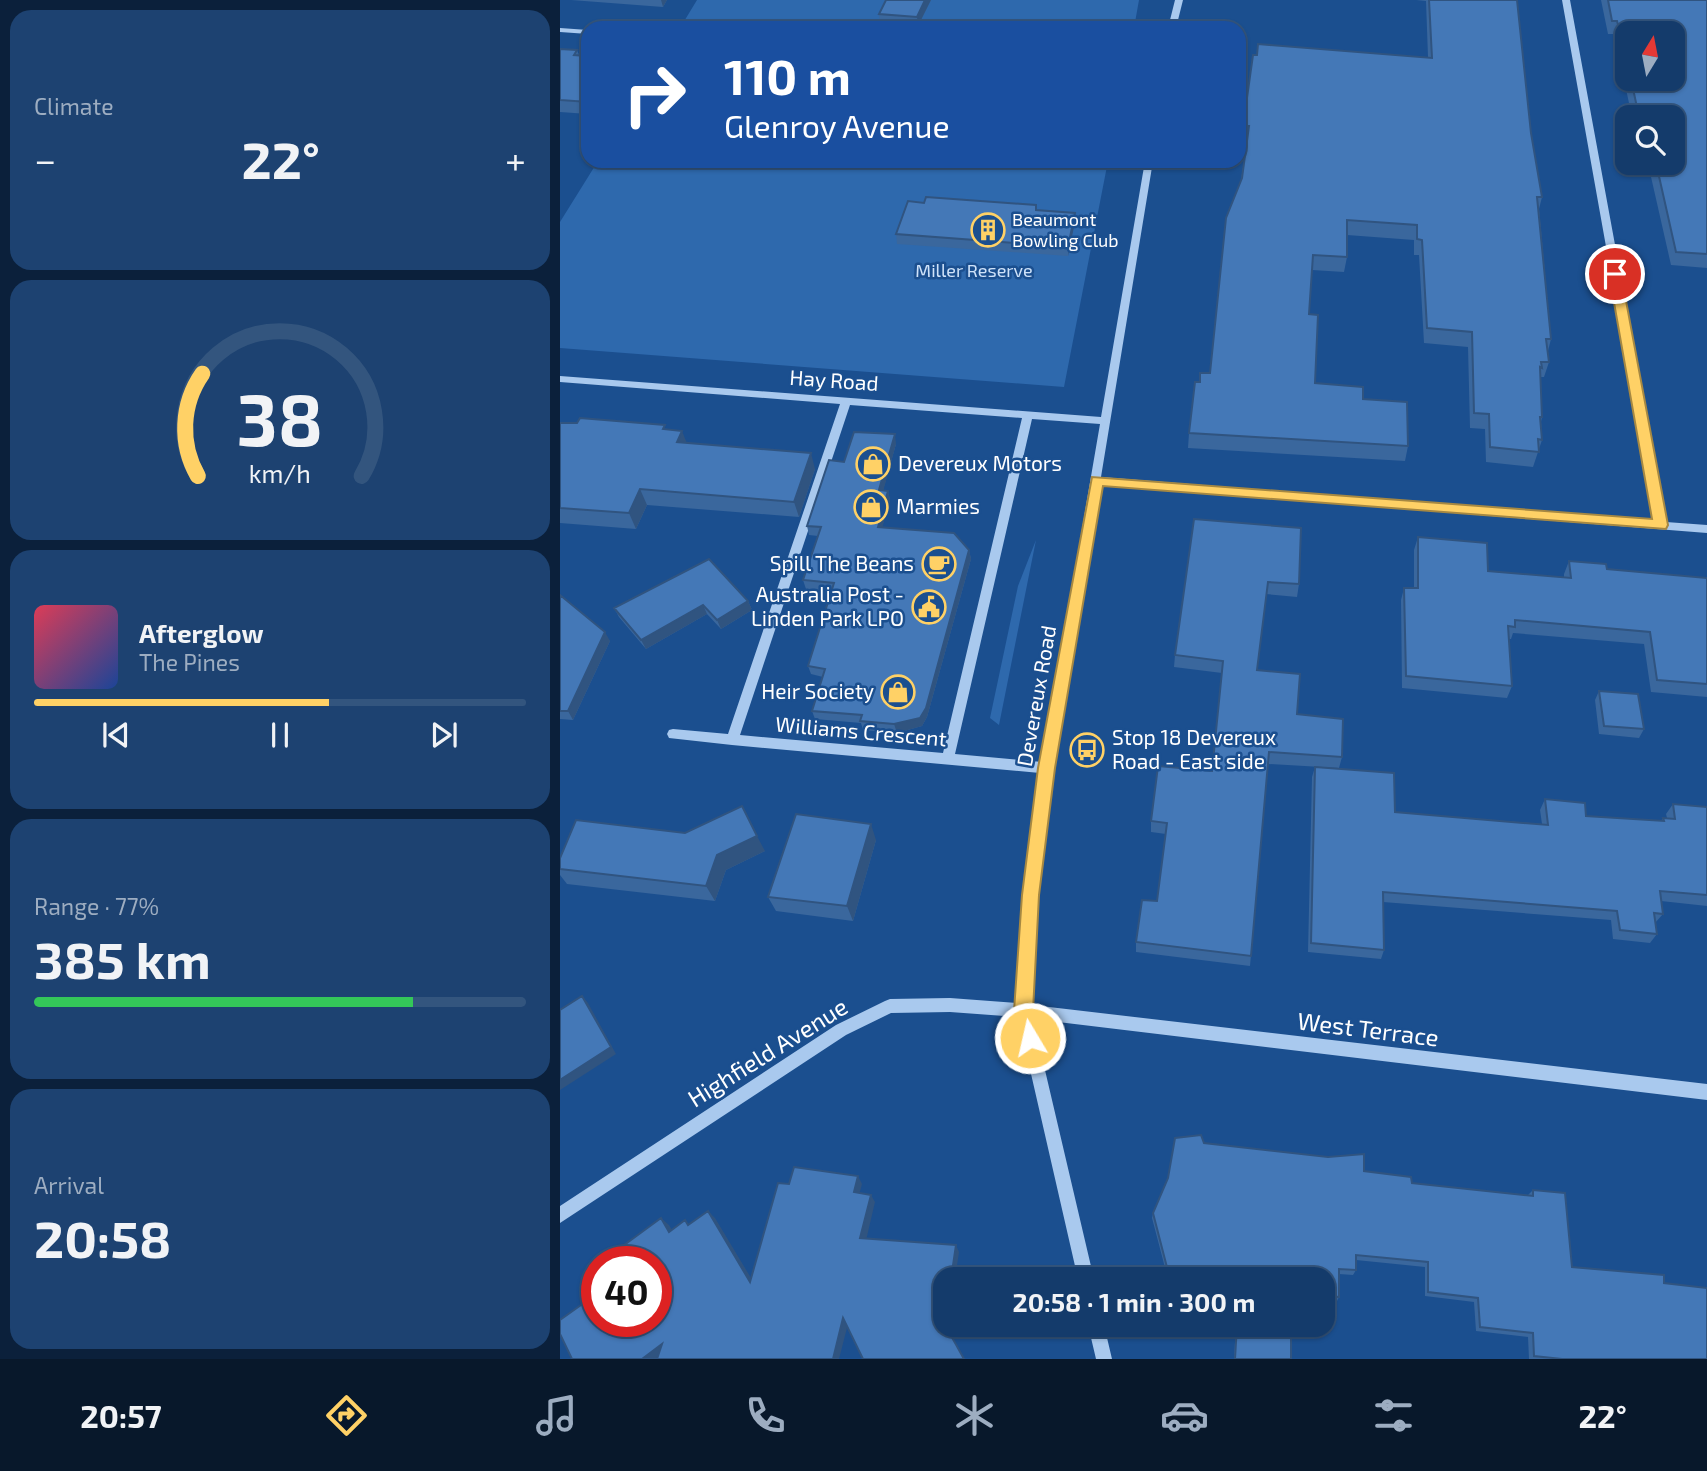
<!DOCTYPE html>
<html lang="en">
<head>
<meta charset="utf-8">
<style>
  body { margin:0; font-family:"Exo 2",sans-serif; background:#1d4271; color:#f1f3f6; height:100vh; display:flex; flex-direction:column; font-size:26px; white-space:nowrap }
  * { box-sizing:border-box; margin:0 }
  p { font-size:23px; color:#9dadc1 }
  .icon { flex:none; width:38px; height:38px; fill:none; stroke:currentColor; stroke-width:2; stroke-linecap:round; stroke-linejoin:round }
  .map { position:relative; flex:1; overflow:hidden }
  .side { display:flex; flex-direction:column; gap:10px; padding:10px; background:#0b203b; width:560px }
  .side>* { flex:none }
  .guide { position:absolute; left:21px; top:21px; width:665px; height:147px; border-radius:21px; box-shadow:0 2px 5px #0004,0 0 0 2px #33557e; background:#1a4fa0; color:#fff; overflow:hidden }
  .needle { width:46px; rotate:10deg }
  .buttons { position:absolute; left:1055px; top:21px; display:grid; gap:14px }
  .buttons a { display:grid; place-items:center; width:70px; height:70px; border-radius:14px; background:#143b6b; box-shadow:0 2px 5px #0004,0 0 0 2px #33557e; font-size:35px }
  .speed { position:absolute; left:21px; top:1246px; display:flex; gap:14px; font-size:35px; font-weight:700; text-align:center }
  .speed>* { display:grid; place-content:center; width:91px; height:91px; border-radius:50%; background:#143b6b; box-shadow:0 2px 5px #0004,0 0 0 2px #33557e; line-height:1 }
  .speed .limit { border:10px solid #d22; background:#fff; color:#111 }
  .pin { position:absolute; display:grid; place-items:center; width:60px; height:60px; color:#fff; margin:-30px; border:4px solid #fff; border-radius:50%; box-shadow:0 2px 7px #0007 }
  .me { position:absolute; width:77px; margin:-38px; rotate:351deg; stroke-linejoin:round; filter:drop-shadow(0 0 5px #0008) }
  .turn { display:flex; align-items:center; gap:24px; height:147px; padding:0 28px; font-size:32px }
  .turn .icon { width:91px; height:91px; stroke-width:2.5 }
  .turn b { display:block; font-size:49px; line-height:60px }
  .big { font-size:52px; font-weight:700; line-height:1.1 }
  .side .tile { flex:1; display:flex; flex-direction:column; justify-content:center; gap:10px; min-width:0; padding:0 24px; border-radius:21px; background:#1d4271 }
  .side .dial { align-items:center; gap:0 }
  .dial svg { height:182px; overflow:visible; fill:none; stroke:#33557e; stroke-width:7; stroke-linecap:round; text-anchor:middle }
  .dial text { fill:#f1f3f6; stroke:none }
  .song { display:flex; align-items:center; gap:21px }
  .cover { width:84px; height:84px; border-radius:10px; background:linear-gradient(135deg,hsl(350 70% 55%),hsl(220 70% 35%)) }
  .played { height:7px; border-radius:4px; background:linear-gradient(90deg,#ffd166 60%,#33557e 60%) }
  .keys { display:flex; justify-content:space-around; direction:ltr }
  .heat { display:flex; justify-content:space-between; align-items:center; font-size:38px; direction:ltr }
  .charge { height:10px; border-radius:5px; background:linear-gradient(90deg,#34c759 77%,#33557e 0) }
  .trip { position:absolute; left:373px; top:1267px; width:402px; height:70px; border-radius:21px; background:#143b6b; box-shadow:0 2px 5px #0004,0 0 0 2px #33557e; font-weight:700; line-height:70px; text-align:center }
  .menu { display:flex; height:112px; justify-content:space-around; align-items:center; background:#08182b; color:#9dadc1 }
  .menu .icon { width:49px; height:49px }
  .menu .active { color:#ffd166 }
  .menu b { font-size:32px; color:#f1f3f6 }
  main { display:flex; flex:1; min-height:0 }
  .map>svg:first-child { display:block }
  .green { fill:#2e69ad }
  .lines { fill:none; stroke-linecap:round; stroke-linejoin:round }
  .minor { fill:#a9c9ee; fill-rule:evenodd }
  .wall { fill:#3a679d; fill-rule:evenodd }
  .shaded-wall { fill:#305480 }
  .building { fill:#4478b7; stroke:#305480; stroke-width:2 }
  .route { fill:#ffd166; stroke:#a68842; stroke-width:2 }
  .labels { text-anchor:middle; stroke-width:5; stroke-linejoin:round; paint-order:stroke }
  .far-poi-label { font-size:18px; fill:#fff; stroke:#1b4f8f; text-anchor:start }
  .far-park-label { font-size:18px; fill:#cfe3fa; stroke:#1b4f8f }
  .street-label { font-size:21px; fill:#fff; stroke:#1b4f8f }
  .poi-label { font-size:21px; fill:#fff; stroke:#1b4f8f; text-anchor:start }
  .near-street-label { font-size:24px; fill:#fff; stroke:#1b4f8f }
</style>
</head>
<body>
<main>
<section class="side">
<div class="tile"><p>Climate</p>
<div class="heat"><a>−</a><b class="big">22°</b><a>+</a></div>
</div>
<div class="tile dial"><svg viewBox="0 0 100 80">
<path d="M14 69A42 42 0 1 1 86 69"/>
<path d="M14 69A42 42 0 0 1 16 24" stroke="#ffd166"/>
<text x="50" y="56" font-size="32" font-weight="700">38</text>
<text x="50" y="72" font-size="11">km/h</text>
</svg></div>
<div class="tile">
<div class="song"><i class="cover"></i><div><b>Afterglow</b><p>The Pines</p></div></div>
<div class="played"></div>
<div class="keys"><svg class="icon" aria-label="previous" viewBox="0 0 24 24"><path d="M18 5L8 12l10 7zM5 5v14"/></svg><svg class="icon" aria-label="pause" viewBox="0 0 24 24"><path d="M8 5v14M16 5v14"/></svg><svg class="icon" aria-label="next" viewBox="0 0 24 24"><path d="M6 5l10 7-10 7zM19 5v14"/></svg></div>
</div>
<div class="tile"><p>Range · 77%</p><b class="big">385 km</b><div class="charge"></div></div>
<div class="tile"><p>Arrival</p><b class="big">20:58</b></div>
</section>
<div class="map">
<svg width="1147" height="1359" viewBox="0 0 1147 1359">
  <rect width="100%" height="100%" fill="#1b4f8f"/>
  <path class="green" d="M 137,0 L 579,0 L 574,28 L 120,28 Z
    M 38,161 L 548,161 L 504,387 L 0,348 L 0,222 Z
    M 476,540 L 439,725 L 430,718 L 458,586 Z"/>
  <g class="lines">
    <path class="minor" d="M 615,0 L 623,0 L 616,28 L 608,28 Z
      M 1002,0 L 1010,0 L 1106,522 L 1147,525 L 1147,533 L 540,485 L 493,768 L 478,895 L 472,1005 L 1147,1084 L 1147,1100 L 473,1019 L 534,1279 L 518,1279 L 458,1017 L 390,1012 L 331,1013 L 286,1035 L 0,1223 L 0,1206 L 276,1025 L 325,1001 L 330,999 L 390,998 L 457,1003 L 464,895 L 480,773 L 172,745 L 109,738 L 107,734 L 109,730 L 113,729 L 168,734 L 280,404 L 0,382 L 0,376 L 541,417 L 585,161 L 593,161 L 541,477 L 1095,521 ZM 290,405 L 462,418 L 383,753 L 180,735 ZM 472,419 L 540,424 L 482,762 L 395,754 Z
      M 0,28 L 28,30 L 28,34 L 0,32 Z
      M 528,1325 L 544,1325 L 552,1359 L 536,1359 Z"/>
  </g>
  <path class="wall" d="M 11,0 L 107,0 L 103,7 Z
    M 371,0 L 358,26 L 320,24 L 319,14 Z
    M 856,0 L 957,0 L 971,133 L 982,197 L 979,209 L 991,339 L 988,351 L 989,362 L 984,377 L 980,377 L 982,417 L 981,422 L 982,440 L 973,467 L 926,462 L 925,429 L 910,428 L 908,347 L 864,343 L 859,255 L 854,255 L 854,240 L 787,235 L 787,257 L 784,272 L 752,270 L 749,314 L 755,383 L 803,399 L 848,446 L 845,461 L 628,448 L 629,433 L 640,382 L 650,373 L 687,142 L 682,141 L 683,126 L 868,57 L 866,1 Z
    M 1041,0 L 1147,0 L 1147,268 L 1111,265 L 1089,168 L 1082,168 L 1081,163 L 1113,163 L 1113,117 L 1072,117 L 1061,66 L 1053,34 L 1048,34 ZM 1068,33 L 1113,79 L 1068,79 Z
    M 0,49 L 17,50 L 19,55 L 28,56 L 28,114 L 0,112 Z
    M 364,203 L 476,205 L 477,210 L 515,213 L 515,222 L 508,256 L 337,244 L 336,234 Z
    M 0,423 L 17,423 L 107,430 L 126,442 L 255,469 L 239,517 L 87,505 L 76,529 L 0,523 Z
    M 336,444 L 323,490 L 328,491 L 330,500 L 322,527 L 409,550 L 411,559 L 367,717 L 362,726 L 337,733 L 303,730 L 301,723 L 255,719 L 252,711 L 263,677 L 251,674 L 248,666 L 271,592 L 246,589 L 243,580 L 258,536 L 249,535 L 247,526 L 284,462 Z
    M 634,519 L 739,584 L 737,597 L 706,594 L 697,670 L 737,714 L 782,757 L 779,768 L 708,764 L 690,966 L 576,952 L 576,942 L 597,901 L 606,834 L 591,832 L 591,821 L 652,771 L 662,673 L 614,667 L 615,655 Z
    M 858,537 L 928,571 L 1004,578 L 1004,574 L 1009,561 L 1047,569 L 1147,578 L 1147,697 L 1091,692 L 1084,644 L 953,633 L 951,639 L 949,639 L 952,686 L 947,698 L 842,688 L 841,600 L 844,588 L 854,588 L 854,550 Z
    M 0,595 L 50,641 L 13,720 L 0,719 Z
    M 188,601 L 192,610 L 161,629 L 147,614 L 86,649 L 59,617 L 54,608 Z
    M 1039,691 L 1084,729 L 1079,738 L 1039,734 L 1035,700 Z
    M 755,767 L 835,812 L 982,824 L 980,810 L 985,799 L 1026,816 L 1101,821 L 1103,818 L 1107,818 L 1106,814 L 1113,804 L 1147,807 L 1147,906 L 1101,901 L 1103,914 L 1095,923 L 1097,934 L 1090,943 L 1053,939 L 1051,920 L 823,902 L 824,950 L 821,959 L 748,952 L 752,777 Z
    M 316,840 L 293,921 L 216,911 L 208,897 Z
    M 205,851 L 166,870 L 155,901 L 7,884 L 0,875 L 0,858 Z
    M 644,1143 L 804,1171 L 852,1183 L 968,1195 L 973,1190 L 1012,1267 L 1104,1283 L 1147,1359 L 969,1359 L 968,1337 L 916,1331 L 914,1302 L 865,1296 L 865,1267 L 796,1260 L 796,1270 L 793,1275 L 779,1274 L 779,1297 L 777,1301 L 763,1299 L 763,1279 L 608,1279 L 592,1218 L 593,1213 Z
    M 676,1325 L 731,1325 L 731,1359 L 674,1359 Z"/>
  <path class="shaded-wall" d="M 101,0 L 107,0 L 103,7 Z
    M 365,0 L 371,0 L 358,26 L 357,17 Z
    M 515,213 L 515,222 L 508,256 L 508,247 Z
    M 122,431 L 128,446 L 117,442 Z
    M 335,434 L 336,444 L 321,499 L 319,490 Z
    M 251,453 L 255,469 L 239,517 L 234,502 Z
    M 80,489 L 87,505 L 76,529 L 69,513 Z
    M 328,491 L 330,500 L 320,536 L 318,527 Z
    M 409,550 L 411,559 L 367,717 L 362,726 L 337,733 L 334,724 Z
    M 188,601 L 192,610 L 161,629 L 157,620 Z
    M 143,605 L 147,614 L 86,649 L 81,640 Z
    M 45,632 L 50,641 L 13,720 L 8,711 Z
    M 311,824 L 316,840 L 293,921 L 287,906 Z
    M 197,836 L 205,851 L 166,870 L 155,901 L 146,886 L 157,855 Z
    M 22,996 L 28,1003 L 56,1054 L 0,1090 L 0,1080 Z
    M 298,1176 L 302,1184 L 298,1199 L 294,1192 Z
    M 311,1195 L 315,1202 L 305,1245 L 300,1238 Z
    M 148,1211 L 155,1218 L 197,1288 L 190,1282 Z
    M 101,1218 L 109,1225 L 117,1239 L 109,1232 Z
    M 396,1245 L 399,1252 L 395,1279 L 391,1279 Z
    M 283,1318 L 288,1324 L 279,1359 L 273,1359 Z
    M 102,1344 L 110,1349 L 97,1359 L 82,1359 Z"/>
  <path class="building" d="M 326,0 L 365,0 L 357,17 L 319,14 Z
    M 869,0 L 957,0 L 971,133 L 982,197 L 977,197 L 991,339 L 986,339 L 989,362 L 981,362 L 982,368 L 980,367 L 982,417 L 980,417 L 982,440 L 978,439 L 979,452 L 930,447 L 929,414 L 914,413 L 912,332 L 867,328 L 862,240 L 857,239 L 857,225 L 787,220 L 787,257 L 753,255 L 749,314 L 758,315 L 755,383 L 803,387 L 803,399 L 847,402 L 848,446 L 629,433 L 635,382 L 640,382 L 640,373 L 650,373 L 666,218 L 682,178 L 689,126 L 683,126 L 693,55 L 697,55 L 698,44 L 872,58 Z
    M 1048,0 L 1147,0 L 1147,254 L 1116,252 L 1096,163 L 1113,163 L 1113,117 L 1079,117 L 1071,79 L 1113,79 L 1113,33 L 1068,33 L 1068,62 L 1057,21 L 1052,21 Z
    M 0,49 L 17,50 L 14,55 L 28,56 L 28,102 L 0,100 Z
    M 366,197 L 476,205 L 476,210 L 515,213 L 508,247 L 336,234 L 348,201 L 364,203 Z
    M 20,418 L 105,425 L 103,429 L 122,431 L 117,442 L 251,453 L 234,502 L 80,489 L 69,513 L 0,508 L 0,423 L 17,423 Z
    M 294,432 L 335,434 L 319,490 L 328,491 L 318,527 L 394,533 L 409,550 L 366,708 L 360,718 L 334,724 L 300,721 L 302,715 L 252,711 L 265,669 L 248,666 L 274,583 L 243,580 L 261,527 L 247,526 L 269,460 L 284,462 Z
    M 634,519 L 741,528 L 739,584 L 708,582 L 697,670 L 740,674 L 737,714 L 783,719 L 782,757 L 709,752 L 691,956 L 576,942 L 582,900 L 597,901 L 607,823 L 591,821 L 598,766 L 652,771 L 663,661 L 615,655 Z
    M 858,537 L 927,543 L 928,571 L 1011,578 L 1009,561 L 1046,564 L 1047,569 L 1147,578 L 1147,684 L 1097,680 L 1090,632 L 955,620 L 955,627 L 948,626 L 952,686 L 846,676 L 844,588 L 858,588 Z
    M 149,559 L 188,601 L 157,620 L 143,605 L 81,640 L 54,608 Z
    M 0,595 L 45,632 L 8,711 L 0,711 Z
    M 1039,691 L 1078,694 L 1084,729 L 1044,726 Z
    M 755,767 L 834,773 L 835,812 L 988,825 L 985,799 L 1025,803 L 1026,816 L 1104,821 L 1103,818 L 1115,819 L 1113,804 L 1147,807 L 1147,895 L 1100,891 L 1103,914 L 1094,913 L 1097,934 L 1060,930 L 1057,911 L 823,892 L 824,950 L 751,943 Z
    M 182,806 L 197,836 L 157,855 L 146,886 L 0,869 L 0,858 L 16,820 L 125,833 Z
    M 236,814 L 311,824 L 287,906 L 208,897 Z
    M 22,996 L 51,1047 L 0,1080 L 0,1010 Z
    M 641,1135 L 644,1143 L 768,1157 L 804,1154 L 804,1171 L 851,1177 L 852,1183 L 973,1196 L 973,1190 L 1005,1193 L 1012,1267 L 1104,1275 L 1104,1283 L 1147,1288 L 1147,1359 L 1002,1359 L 974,1356 L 973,1333 L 920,1327 L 918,1298 L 868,1292 L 868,1262 L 796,1255 L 796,1270 L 779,1269 L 779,1297 L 763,1295 L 763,1279 L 610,1279 L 593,1213 L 608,1178 L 615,1138 Z
    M 234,1167 L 298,1176 L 294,1192 L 311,1195 L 300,1238 L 396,1245 L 391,1279 L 385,1279 L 384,1323 L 404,1359 L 303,1359 L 283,1318 L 273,1359 L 97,1359 L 102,1344 L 82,1359 L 12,1359 L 0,1334 L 0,1320 L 35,1295 L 31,1288 L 37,1284 L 37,1321 L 96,1321 L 96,1262 L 41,1262 L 101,1218 L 109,1232 L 125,1220 L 128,1225 L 148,1211 L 190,1282 L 218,1183 L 229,1184 Z
    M 677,1325 L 731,1325 L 731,1359 L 675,1359 Z"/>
  <path class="route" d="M 1055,270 L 1061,274 L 1108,525 L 1106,529 L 543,486 L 495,768 L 479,895 L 473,1011 L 479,1038 L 477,1045 L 470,1047 L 463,1045 L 454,1011 L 462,895 L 478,768 L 532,477 L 1092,519 L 1049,274 Z"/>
  <defs>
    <symbol id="building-ring" viewBox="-11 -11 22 22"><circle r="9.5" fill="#1b4f8f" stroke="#ffd166" stroke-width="1.5"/><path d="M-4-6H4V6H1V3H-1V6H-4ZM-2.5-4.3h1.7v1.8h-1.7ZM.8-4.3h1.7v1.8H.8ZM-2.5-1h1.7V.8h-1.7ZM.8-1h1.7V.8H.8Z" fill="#ffd166"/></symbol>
    <symbol id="shop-ring" viewBox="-11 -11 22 22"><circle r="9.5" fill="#1b4f8f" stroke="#ffd166" stroke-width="1.5"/><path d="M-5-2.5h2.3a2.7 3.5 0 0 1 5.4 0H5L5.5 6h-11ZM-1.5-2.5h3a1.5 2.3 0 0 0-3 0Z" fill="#ffd166"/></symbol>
    <symbol id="cafe-ring" viewBox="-11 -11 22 22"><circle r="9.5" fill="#1b4f8f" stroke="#ffd166" stroke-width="1.5"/><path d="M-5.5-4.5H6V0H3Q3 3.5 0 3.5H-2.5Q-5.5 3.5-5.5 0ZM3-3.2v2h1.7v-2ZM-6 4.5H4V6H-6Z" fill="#ffd166"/></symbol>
    <symbol id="civic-ring" viewBox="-11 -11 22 22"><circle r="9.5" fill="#1b4f8f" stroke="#ffd166" stroke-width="1.5"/><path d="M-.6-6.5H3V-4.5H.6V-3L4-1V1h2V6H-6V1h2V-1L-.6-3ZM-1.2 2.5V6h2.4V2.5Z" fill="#ffd166"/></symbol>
    <symbol id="bus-ring" viewBox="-11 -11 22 22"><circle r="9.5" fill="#1b4f8f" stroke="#ffd166" stroke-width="1.5"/><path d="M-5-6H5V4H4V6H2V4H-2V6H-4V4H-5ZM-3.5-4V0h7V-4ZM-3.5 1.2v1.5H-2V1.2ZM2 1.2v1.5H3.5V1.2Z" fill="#ffd166"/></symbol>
  </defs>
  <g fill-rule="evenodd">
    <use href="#building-ring" x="409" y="211" width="38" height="38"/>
    <use href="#shop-ring" x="294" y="445" width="38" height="38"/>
    <use href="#shop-ring" x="292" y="488" width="38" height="38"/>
    <use href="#cafe-ring" x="360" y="545" width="38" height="38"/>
    <use href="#civic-ring" x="350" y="588" width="38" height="38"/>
    <use href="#shop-ring" x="319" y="673" width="38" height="38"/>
    <use href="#bus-ring" x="508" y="731" width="38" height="38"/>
  </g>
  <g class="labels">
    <g class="far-poi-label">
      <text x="452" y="226">Beaumont<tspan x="452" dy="21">Bowling Club</tspan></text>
    </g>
    <g class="far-park-label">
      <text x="414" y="277">Miller Reserve</text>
    </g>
    <g class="street-label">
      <text transform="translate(274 381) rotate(4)" y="7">Hay Road</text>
      <text transform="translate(477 696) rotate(-80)" y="7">Devereux Road</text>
      <text transform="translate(301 732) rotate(5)" y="7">Williams Crescent</text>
    </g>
    <g class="poi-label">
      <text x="338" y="471">Devereux Motors</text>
      <text x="336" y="514">Marmies</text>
      <text x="354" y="571" text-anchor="end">Spill The Beans</text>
      <text x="344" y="602" text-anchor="end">Australia Post -<tspan x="344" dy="24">Linden Park LPO</tspan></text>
      <text x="314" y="699" text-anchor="end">Heir Society</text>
      <text x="552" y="745">Stop 18 Devereux<tspan x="552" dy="24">Road - East side</tspan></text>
    </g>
    <g class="near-street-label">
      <text transform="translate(808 1030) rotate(7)" y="8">West Terrace</text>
      <text transform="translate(208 1053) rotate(-32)" y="8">Highfield Avenue</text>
    </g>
  </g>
</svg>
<div class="buttons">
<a><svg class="needle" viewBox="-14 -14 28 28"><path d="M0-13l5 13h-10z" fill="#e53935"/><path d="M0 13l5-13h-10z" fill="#9dadc1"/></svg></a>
<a><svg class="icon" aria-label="search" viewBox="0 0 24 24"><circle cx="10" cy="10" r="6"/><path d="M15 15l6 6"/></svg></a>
</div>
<div class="speed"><div class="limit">40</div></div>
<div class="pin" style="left:1055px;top:274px;background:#d93025"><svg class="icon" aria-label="arrive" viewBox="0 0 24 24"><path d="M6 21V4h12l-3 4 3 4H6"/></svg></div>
<svg class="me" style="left:470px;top:1038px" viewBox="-20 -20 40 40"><circle r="17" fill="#ffd166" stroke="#fff" stroke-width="3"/><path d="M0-11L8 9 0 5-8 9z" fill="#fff"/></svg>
<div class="trip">20:58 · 1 min · 300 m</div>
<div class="guide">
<div class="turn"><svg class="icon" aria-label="right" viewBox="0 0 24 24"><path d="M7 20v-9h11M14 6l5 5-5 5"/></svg><div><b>110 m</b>Glenroy Avenue</div></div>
</div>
</div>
</main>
<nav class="menu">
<b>20:57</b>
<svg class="icon active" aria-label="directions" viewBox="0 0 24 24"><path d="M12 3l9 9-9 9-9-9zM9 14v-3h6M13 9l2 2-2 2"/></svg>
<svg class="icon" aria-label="music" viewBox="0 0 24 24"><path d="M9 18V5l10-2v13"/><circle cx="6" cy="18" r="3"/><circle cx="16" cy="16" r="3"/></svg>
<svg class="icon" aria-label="phone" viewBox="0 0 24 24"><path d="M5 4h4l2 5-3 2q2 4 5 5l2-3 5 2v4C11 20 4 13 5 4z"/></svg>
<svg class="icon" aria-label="climate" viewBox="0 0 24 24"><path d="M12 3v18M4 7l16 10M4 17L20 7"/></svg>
<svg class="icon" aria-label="car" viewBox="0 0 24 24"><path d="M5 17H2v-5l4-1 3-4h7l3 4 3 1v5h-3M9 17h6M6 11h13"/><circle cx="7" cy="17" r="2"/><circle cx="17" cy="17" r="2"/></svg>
<svg class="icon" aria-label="filters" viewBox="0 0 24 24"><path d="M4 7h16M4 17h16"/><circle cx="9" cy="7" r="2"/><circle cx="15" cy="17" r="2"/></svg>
<b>22°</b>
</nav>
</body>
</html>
